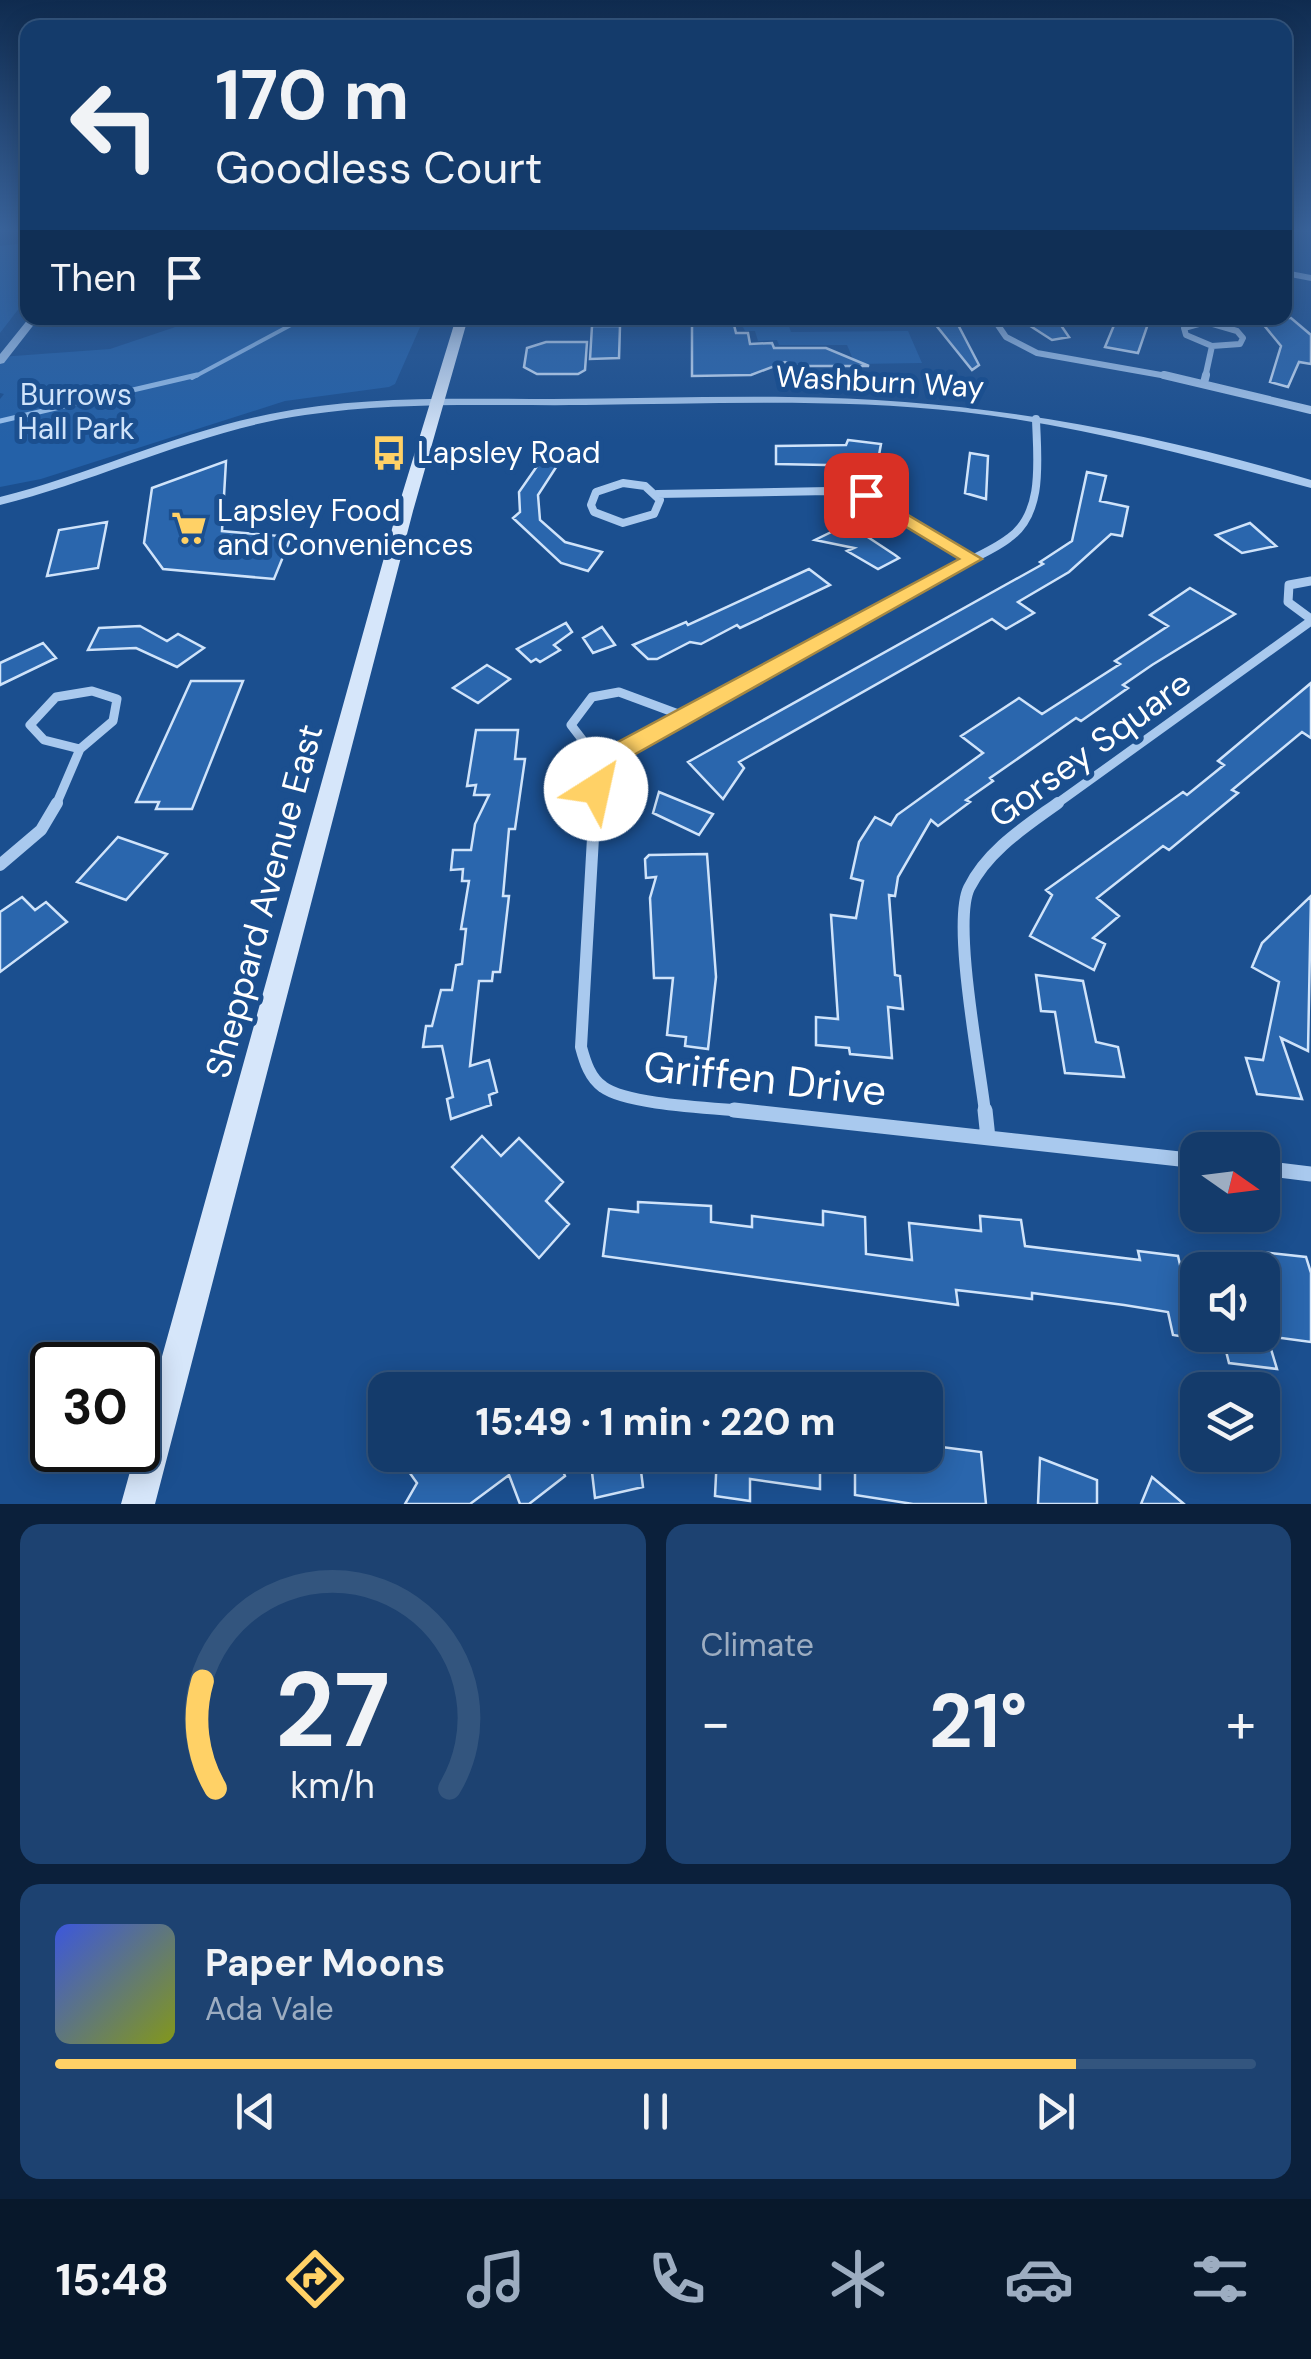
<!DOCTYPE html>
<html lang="en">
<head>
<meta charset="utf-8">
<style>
  body { margin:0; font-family:"DM Sans",sans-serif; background:#1d4271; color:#f1f3f6; height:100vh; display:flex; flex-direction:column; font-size:38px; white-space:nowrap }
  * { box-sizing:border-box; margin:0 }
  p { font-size:32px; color:#9dadc1 }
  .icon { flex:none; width:55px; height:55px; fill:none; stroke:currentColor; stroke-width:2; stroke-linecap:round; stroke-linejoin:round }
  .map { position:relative; height:1504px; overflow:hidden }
  .details { display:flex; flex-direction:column; gap:20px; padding:20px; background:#0b203b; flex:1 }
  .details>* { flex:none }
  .top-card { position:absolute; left:20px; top:20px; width:1272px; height:305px; border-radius:20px; box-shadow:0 5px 25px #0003,0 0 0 2px #33557e; background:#143b6b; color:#f1f3f6; overflow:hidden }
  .needle { width:65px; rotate:104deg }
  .controls { position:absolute; left:1180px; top:1132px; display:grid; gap:20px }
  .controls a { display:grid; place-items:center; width:100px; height:100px; border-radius:20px; background:#143b6b; box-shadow:0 5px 25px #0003,0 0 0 2px #33557e; font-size:50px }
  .speed { position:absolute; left:30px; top:1342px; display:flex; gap:20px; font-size:50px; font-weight:700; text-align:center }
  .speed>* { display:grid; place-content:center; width:130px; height:130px; border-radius:50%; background:#143b6b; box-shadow:0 5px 25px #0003,0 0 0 2px #33557e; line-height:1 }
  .speed .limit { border:5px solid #111; border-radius:15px; background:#fff; color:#111 }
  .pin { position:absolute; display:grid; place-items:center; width:85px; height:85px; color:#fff; margin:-42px; border-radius:20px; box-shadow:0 5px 15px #0006 }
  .me { position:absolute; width:110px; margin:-55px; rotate:35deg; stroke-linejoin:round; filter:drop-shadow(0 0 8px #0008) }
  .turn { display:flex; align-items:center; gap:35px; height:210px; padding:0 30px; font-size:45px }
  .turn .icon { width:130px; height:130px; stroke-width:2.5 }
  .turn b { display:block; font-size:70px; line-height:85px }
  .then { display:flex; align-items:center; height:95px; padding:0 30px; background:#0003; gap:20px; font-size:38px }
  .big { font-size:75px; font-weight:800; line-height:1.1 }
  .details .widget { flex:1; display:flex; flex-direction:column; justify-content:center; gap:15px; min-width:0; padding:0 35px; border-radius:20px; background:#1d4271 }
  .details .dial { align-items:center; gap:0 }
  .dial svg { height:260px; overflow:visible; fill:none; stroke:#33557e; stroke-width:7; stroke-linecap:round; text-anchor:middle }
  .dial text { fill:#f1f3f6; stroke:none }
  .song { display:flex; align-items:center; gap:30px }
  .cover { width:120px; height:120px; border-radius:15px; background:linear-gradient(135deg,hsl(230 70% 55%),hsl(70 70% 35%)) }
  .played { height:10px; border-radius:5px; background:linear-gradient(90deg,#ffd166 85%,#33557e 85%) }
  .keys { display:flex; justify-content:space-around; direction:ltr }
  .heat { display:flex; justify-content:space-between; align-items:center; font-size:55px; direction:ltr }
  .details .tiles { flex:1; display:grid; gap:20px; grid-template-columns:1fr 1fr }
  .widget:last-child { grid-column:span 2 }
  .trip { position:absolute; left:368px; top:1372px; width:575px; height:100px; border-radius:20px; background:#143b6b; box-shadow:0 5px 25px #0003,0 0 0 2px #33557e; font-weight:800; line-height:100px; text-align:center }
  .dock { display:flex; height:160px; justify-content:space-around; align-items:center; background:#08182b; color:#9dadc1 }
  .dock .icon { width:70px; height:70px }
  .dock .current { color:#ffd166 }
  .dock b { font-size:45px; color:#f1f3f6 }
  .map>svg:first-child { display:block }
  .green { fill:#2461a8 }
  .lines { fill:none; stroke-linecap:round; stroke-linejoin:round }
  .stream-far1 { stroke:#9cc4f0; stroke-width:4 }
  .stream { stroke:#9cc4f0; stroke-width:5 }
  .building { fill:#2a66ad; stroke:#cfe3fa; stroke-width:2.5 }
  .minor-far4 { stroke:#a9c9ee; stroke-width:6 }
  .minor-far3 { stroke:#a9c9ee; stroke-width:8 }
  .minor-far2 { stroke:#a9c9ee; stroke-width:9 }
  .minor-far1 { stroke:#a9c9ee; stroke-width:12 }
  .minor { stroke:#a9c9ee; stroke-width:15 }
  .tertiary { fill:#a9c9ee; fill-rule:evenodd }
  .secondary { fill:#d6e6fa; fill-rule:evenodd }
  .route { fill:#ffd166; stroke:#a68842; stroke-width:2.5 }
  .labels { text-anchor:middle; stroke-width:10; stroke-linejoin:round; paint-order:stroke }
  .far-street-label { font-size:30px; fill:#fff; stroke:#1b4f8f }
  .far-park-label { font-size:30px; fill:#cfe3fa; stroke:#1b4f8f }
  .far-poi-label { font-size:30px; fill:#fff; stroke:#1b4f8f; text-anchor:start }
  .street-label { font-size:35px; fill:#fff; stroke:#1b4f8f }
  .near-street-label { font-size:42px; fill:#fff; stroke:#1b4f8f }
</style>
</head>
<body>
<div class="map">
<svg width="1311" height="1504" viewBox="0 0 1311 1504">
  <rect width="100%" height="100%" fill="#1b4f8f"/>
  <path class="green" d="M 27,243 L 27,298 L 0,333 L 0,246 Z
    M 202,318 L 424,318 L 395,384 L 389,387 L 285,401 L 41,479 L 0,487 L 0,399 L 4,394 L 0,393 L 0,357 L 110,349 Z
    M 683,318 L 786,318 L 791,332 L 908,331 L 922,363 L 855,364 L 847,345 L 779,345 L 777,340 L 758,341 L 755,331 L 745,331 L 741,323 L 684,322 Z"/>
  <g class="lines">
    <path class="stream-far1" d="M 192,378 L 304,318"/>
    <path class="stream" d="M 0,421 L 197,375"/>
  </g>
  <path class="building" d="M 1018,318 L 1056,318 L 1069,337 L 1052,340 Z
    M 1117,318 L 1150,318 L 1138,353 L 1105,347 Z
    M 1258,318 L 1291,318 L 1311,335 L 1311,364 L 1299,362 L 1288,387 L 1270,382 L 1281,346 Z
    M 931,319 L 955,319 L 979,365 L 972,370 Z
    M 692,324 L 734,325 L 736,333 L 748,333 L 750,344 L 772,343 L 774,348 L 826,348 L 869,366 L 795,366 L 785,362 L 751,375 L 692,376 Z
    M 592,326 L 620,326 L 619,358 L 590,359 Z
    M 546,342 L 587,342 L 585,370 L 578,374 L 537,374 L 524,367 L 527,348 Z
    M 848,440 L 881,444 L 877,466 L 776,464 L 776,446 L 846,445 Z
    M 549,449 L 562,458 L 538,495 L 540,520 L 565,542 L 602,552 L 588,571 L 561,563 L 513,518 L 520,512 L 519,492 Z
    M 970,453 L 988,456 L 986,499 L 965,493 Z
    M 226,461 L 222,531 L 291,537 L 274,579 L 163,569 L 144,543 L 152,488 Z
    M 1087,472 L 1106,476 L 1100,501 L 1128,507 L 1122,536 L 1111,534 L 1069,572 L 1018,602 L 1034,613 L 1006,629 L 992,619 L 739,762 L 744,768 L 723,799 L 688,762 L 1043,564 L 1040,562 L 1072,541 Z
    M 107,522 L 98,568 L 47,576 L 59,530 Z
    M 1250,523 L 1276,546 L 1242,553 L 1216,535 Z
    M 848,524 L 895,555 L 899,558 L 878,569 L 847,551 L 854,548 L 815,540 Z
    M 809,569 L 830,585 L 740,628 L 737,625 L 701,644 L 690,642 L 657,659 L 648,659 L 633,645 L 686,622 L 688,625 Z
    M 1190,588 L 1235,614 L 1152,665 L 1123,685 L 1128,688 L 1081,721 L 1076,718 L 990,778 L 993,781 L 966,800 L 970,802 L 938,826 L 931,820 L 898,877 L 895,896 L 889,895 L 895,975 L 900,976 L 903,1009 L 888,1007 L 892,1058 L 850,1054 L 849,1048 L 816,1045 L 816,1017 L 838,1019 L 831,915 L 856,918 L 863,881 L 851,878 L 859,842 L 875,817 L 891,825 L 897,815 L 983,753 L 961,736 L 1019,698 L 1042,714 L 1120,664 L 1115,661 L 1168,626 L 1150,615 Z
    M 566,623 L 572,632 L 554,645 L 560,650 L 540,662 L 536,659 L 531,662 L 517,649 Z
    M 140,626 L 167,641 L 178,634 L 204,648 L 177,667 L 136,648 L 88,650 L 99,628 Z
    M 602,627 L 615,645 L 593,653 L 583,638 Z
    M 43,643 L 56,658 L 0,685 L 0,663 Z
    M 487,665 L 510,679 L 478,703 L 453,688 Z
    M 191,681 L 243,681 L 192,809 L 156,809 L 159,802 L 136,802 Z
    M 1311,683 L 1311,738 L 1302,732 L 1232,790 L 1238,793 L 1169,850 L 1163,846 L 1097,898 L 1119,916 L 1093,938 L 1105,944 L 1094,970 L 1030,936 L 1052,895 L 1046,890 L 1183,792 L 1187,795 L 1224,765 L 1218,761 Z
    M 476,730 L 518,730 L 515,759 L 525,759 L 515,829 L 509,829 L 503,896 L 509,896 L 500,972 L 493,972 L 492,981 L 479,981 L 470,1066 L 489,1060 L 497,1092 L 489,1095 L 491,1105 L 451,1119 L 447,1099 L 453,1097 L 442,1046 L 423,1047 L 426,1026 L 432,1026 L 441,990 L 452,990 L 456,965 L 462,964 L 466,929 L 461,929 L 469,881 L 462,881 L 463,869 L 451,870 L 453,850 L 471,850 L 475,824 L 489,795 L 474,795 L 476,785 L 467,786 Z
    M 659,792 L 713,814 L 699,835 L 653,813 Z
    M 118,837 L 167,854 L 126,900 L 77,882 Z
    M 707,854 L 716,977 L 708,1049 L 685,1046 L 686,1037 L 667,1035 L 673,978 L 654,978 L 650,898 L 656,877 L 646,878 L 645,859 L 649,855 Z
    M 1311,896 L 1308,1051 L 1281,1038 L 1302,1099 L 1257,1094 L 1246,1058 L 1263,1060 L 1279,982 L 1252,967 L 1262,943 Z
    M 22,897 L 35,910 L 46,902 L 67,922 L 0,972 L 0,912 Z
    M 1036,975 L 1083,981 L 1096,1042 L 1118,1047 L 1124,1077 L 1065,1073 L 1055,1012 L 1041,1011 Z
    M 482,1136 L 501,1156 L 519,1138 L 563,1182 L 546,1201 L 569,1224 L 539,1258 L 452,1167 Z
    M 638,1202 L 711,1206 L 711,1222 L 752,1227 L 752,1216 L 823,1225 L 823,1211 L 865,1217 L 866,1254 L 912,1260 L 909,1223 L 981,1231 L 980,1216 L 1021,1220 L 1025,1246 L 1140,1260 L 1138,1251 L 1178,1256 L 1197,1339 L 1173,1335 L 1168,1312 L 1124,1305 L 1032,1293 L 1032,1299 L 956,1290 L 958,1305 L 603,1256 L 609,1209 L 638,1212 Z
    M 1261,1252 L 1306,1257 L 1311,1273 L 1311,1342 L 1267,1336 L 1277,1369 L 1229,1363 L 1222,1335 L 1262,1335 L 1262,1276 L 1269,1276 Z
    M 926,1445 L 981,1452 L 986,1504 L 913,1504 L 855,1495 L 855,1455 L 927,1455 Z
    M 397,1455 L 556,1455 L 565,1476 L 529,1504 L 520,1504 L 509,1475 L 470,1504 L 405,1504 L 417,1483 Z
    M 590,1455 L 639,1455 L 643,1487 L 595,1498 Z
    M 717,1455 L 820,1455 L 820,1489 L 750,1479 L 750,1501 L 715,1496 Z
    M 1040,1458 L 1097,1480 L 1097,1504 L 1038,1504 Z
    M 1152,1477 L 1184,1504 L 1141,1504 Z"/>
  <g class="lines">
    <path class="minor-far4" d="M 993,318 L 1006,337 L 1037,353 L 1178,378
      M 1206,322 L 1237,331 L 1243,338 L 1240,344 L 1212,346 L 1186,335 L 1184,328 Z
      M 1205,378 L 1212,346"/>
    <path class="minor-far3" d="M 1164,375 L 1311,410
      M 1204,383 L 1206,375
      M 623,483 L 645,486 L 660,500 L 654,514 L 623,523 L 594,512 L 591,505 L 596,492 Z
      M 657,494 L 829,491 L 866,495 L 972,559
      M 960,565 C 976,557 995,549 1009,538 C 1045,513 1037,457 1036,419"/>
    <path class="minor-far2" d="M 1311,581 L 1289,585 L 1288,602 L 1311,619
      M 92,691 L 117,699 L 113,721 L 80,749 L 44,740 L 30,725 L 56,697 Z
      M 606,761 L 591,751 L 571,725 L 592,697 L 619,692 L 681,715
      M 56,805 L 80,749
      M 594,805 L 606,761 L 965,563
      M 1055,805 L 1311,621"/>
    <path class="minor-far1" d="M 595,803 L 581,1047 C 585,1062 590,1078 603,1087 C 629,1106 721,1108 756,1112
      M 0,865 L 41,830 L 57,803
      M 985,1112 C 980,1067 952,923 969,888 C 988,850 1025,827 1058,803"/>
    <path class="minor" d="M 734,1110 L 1198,1161
      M 985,1110 L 988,1138
      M 1262,1168 L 1311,1174"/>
    <path class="tertiary" d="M 1285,270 L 1311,275 L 1311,281 L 1285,276 Z
      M 29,318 L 39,318 L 4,363 L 0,364 L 0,354 Z
      M 788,397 C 972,399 1135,428 1311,480 L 1311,488 C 1196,457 1083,426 963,412 C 838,398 711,404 585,405 C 492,406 397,401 305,415 C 200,430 103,479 0,505 L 0,497 C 91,474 178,432 270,414 C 363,395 458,399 552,399 C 631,399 709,396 788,397 Z"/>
    <path class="secondary" d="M 456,318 L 468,318 L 413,511 L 155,1504 L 121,1504 L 397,511 Z"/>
  </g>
  <linearGradient id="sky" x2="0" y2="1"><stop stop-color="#0f2b4f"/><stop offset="0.52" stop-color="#39639b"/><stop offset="1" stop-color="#39639b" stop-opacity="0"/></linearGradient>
  <rect width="1311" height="441" fill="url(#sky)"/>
  <path class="route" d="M 866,490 L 982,559 L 632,756 L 616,767 L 604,796 L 587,796 L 584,789 L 598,755 L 616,743 L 959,559 L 860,499 L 858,495 Z"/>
  <defs>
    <symbol id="bus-bare" viewBox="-9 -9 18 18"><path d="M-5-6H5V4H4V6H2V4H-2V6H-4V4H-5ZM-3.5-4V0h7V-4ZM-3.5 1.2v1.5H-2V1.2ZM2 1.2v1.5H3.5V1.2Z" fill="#ffd166" stroke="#1b4f8f" stroke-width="2.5" paint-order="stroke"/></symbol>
    <symbol id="supermarket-bare" viewBox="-9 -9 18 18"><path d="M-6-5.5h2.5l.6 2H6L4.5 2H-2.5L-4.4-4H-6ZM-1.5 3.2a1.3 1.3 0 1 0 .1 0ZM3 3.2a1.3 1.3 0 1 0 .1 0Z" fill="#ffd166" stroke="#1b4f8f" stroke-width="2.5" paint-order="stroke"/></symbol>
  </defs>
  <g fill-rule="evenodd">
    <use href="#bus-bare" x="364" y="428" width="50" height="50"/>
    <use href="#supermarket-bare" x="164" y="503" width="50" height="50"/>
  </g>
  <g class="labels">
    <g class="far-street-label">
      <text transform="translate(880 382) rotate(3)" y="10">Washburn Way</text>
    </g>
    <g class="far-park-label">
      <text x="76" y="405">Burrows<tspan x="76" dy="34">Hall Park</tspan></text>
    </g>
    <g class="far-poi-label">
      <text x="417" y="463">Lapsley Road</text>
      <text x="217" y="521">Lapsley Food<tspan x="217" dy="34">and Conveniences</tspan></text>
    </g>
    <g class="street-label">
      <text transform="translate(1090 749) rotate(-36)" y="12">Gorsey Square</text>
      <text transform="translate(264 901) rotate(-75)" y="12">Sheppard Avenue East</text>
    </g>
    <g class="near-street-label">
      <text transform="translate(765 1078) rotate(6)" y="15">Griffen Drive</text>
    </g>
  </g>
</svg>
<div class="controls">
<a><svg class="needle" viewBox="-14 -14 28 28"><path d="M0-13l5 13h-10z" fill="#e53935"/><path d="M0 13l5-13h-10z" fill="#9dadc1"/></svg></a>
<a><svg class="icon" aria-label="sound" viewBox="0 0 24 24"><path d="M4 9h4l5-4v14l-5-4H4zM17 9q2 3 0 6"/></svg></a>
<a><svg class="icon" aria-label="layers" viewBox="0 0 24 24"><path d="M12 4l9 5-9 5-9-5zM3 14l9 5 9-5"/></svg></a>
</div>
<div class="speed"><div class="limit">30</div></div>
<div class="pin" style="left:866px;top:495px;background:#d93025"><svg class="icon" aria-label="arrive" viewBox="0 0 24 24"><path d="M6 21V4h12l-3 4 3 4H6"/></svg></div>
<svg class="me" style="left:596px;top:789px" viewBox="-20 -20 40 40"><circle r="19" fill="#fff"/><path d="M0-13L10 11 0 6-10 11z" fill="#ffd166"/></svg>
<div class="trip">15:49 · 1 min · 220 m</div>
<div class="top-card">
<div class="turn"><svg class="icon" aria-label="left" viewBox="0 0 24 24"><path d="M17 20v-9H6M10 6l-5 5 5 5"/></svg><div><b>170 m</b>Goodless Court</div></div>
<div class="then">Then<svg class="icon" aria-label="arrive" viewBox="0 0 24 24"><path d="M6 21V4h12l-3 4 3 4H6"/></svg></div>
</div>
</div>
<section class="details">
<div class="tiles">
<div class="widget dial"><svg viewBox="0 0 100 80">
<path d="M14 69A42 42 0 1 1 86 69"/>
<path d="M14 69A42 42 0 0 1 10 36" stroke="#ffd166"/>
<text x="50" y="56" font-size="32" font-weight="700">27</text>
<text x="50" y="72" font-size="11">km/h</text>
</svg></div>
<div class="widget"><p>Climate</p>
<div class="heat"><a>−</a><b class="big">21°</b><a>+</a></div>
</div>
<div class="widget">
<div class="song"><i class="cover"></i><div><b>Paper Moons</b><p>Ada Vale</p></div></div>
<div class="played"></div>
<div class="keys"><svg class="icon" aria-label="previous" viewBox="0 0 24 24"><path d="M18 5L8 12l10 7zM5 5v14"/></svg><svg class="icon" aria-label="pause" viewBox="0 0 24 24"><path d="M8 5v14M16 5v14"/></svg><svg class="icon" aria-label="next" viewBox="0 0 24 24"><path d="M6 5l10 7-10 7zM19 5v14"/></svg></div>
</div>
</div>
</section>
<nav class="dock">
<b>15:48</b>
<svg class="icon current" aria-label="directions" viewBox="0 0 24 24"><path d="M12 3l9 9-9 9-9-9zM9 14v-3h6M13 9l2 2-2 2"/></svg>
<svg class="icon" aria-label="music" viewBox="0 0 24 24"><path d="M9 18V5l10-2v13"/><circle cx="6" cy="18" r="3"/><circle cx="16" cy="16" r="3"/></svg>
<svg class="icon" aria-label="phone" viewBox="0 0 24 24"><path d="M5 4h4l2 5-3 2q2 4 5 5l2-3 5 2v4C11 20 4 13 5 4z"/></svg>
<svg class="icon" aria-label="climate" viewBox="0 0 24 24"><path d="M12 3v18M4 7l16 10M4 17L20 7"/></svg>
<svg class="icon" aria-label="car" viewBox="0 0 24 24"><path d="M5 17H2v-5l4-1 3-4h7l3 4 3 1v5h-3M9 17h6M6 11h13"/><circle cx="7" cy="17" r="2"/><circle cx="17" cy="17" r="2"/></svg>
<svg class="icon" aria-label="filters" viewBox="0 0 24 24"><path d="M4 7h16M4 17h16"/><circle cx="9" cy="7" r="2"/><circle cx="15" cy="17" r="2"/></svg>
</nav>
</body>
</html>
